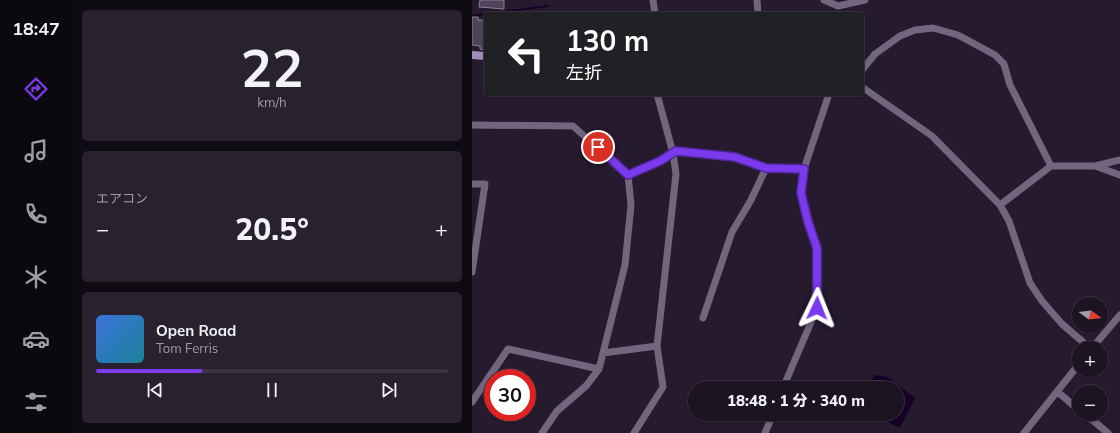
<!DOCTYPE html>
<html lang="ja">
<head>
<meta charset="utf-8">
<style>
  body { margin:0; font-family:Mulish,"Noto Sans JP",sans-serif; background:#29212f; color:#f1f3f6; height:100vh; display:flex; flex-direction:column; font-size:15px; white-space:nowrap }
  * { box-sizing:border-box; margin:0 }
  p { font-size:13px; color:#a09ea5 }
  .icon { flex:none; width:22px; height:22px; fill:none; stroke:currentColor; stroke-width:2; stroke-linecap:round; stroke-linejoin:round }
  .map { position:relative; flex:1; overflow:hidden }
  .drawer { display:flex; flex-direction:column; gap:10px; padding:10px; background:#0f0b13; width:400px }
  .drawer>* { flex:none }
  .top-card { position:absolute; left:12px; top:12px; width:380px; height:84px; border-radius:4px; box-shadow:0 1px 3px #0004,0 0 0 1px #3a3340; background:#202124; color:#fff; overflow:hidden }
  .needle { width:26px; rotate:105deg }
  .fabs { position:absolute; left:600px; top:297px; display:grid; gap:8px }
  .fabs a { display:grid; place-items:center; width:36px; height:36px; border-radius:50%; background:#1c1422; box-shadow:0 1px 3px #0004,0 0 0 1px #3a3340; font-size:20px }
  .speed { position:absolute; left:12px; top:369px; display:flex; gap:8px; font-size:20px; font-weight:700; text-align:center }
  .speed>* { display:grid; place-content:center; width:52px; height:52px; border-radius:50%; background:#1c1422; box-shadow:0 1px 3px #0004,0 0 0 1px #3a3340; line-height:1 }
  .speed .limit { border:6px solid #d22; background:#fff; color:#111 }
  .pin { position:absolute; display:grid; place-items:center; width:34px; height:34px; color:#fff; margin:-17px; border:2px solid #fff; border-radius:50%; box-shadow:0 1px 4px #0007 }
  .me { position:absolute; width:44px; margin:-22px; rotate:2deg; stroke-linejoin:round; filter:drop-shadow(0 0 3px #0008) }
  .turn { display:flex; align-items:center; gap:14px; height:84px; padding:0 16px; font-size:18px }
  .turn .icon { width:52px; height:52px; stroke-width:2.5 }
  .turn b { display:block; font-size:28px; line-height:34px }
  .big { font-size:30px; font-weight:800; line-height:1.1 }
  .drawer .tile { flex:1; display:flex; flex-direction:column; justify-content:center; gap:6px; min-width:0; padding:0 14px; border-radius:6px; background:#29212f }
  .drawer .dial { align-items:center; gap:0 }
  .dial b { font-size:52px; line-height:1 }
  .song { display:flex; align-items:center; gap:12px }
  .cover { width:48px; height:48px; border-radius:6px; background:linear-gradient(135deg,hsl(220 70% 55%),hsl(190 70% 35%)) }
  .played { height:4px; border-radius:2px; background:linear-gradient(90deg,#7c3aed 30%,#3a3340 30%) }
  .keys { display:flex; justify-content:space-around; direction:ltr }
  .heat { display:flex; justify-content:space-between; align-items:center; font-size:22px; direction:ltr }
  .trip { position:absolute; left:216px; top:381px; width:216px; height:40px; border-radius:20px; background:#1c1422; box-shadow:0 1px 3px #0004,0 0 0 1px #3a3340; font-weight:800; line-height:40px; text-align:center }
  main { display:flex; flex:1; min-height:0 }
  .tabs { display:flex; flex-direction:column; width:72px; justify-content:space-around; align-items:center; background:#0b080e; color:#a09ea5 }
  .tabs .icon { width:28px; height:28px }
  .tabs .current { color:#7c3aed }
  .tabs b { font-size:18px; color:#f1f3f6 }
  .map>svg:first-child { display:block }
  .water { fill:#170028 }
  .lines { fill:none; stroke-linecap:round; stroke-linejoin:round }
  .stream { stroke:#170028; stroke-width:2 }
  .building { fill:#4f435a; stroke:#8c7f98 }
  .street { stroke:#72657e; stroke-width:7 }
  .secondary { stroke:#a28cb5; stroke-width:8 }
  .route-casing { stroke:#51269a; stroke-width:10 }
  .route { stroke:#7c3aed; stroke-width:7 }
</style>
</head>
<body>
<main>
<nav class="tabs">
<b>18:47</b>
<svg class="icon current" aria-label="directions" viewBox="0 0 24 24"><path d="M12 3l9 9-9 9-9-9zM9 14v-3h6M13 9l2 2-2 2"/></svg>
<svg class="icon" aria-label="music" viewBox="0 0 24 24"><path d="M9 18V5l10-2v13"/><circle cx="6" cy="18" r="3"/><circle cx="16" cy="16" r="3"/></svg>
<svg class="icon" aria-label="phone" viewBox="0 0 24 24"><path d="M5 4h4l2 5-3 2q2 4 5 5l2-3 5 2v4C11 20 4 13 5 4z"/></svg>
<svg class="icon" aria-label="climate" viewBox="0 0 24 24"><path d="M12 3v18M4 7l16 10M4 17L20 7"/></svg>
<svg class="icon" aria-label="car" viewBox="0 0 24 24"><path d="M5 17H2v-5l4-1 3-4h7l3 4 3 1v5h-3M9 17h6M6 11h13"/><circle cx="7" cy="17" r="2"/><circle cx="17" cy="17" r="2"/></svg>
<svg class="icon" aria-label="filters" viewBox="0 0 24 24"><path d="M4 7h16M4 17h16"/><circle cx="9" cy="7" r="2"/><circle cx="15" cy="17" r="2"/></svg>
</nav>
<section class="drawer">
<div class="tile dial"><b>22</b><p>km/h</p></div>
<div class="tile"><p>エアコン</p>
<div class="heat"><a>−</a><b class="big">20.5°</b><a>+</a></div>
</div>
<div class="tile">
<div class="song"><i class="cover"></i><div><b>Open Road</b><p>Tom Ferris</p></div></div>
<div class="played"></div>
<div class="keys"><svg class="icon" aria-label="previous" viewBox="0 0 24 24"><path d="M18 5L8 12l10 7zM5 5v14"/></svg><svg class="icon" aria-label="pause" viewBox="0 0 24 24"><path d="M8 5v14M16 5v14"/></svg><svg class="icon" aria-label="next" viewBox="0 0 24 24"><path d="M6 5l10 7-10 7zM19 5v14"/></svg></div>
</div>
</section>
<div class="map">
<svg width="648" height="433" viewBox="0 0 648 433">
  <rect width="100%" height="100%" fill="#251a2e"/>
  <path class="water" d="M 403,375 L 416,377 L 443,398 L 429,426 L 426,427 L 414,421 L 406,414 L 425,414 L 425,388 L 394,388 Z"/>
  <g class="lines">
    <path class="stream" d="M 15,14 L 76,6
      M 0,16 L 14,14"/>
  </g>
  <path class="building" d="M 8,0 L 32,0 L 32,9 L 7,7 Z
    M 0,17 L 6,17 L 6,20 L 14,20 L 14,50 L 8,49 L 8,46 L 0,45 Z"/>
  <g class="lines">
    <path class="street" d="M 181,0 L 183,14
      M 285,0 L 286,14
      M 352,0 L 366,6 L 393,0
      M 390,70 L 403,54 L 428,36 L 443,30 L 461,28 L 486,35 L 523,55 L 532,64 L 538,85 L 579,166
      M 390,87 L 460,136 L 528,205 L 537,221 L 558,283 L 570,301 L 590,324 L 618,348
      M 0,125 L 101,126 L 156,175
      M 623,166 L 648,175
      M 0,184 L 13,184 L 0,272
      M 528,205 L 579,166 L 623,166 L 648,160
      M 231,318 L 260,232 L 279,200 L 294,168
      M 185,346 L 204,174 L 201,153 L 185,94
      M 620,348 L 648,315
      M 131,353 L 185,346 L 191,387 L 162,433
      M 311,388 L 345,308 L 345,248 L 329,193 L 332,169 L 357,94
      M 587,390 L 587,393 L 607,410
      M 0,402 L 36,349 L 127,369
      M 613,414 L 636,433
      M 70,433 L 85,411 L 114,386 L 127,369 L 153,265 L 159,205 L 156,175 L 189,161 L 203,151 L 263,157 L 294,168 L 332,169
      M 293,433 L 301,414
      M 552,433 L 607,364"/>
    <path class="secondary" d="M 0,55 L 14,56"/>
  </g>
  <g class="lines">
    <defs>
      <path id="route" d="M 126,147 L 156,175 L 188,161 L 204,151 L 263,157 L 294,168 L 332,169 L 329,193 L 336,222 L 345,248 L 345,308"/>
    </defs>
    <use href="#route" class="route-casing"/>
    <use href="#route" class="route"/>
  </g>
</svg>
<div class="fabs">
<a><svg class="needle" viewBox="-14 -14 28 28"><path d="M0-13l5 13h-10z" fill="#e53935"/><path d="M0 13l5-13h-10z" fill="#a09ea5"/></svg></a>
<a>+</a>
<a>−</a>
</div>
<div class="speed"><div class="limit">30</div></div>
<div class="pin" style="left:126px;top:147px;background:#d93025"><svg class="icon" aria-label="arrive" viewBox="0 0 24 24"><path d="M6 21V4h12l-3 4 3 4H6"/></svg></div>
<svg class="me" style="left:345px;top:308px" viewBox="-20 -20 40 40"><path d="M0-17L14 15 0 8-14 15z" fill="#7c3aed" stroke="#fff" stroke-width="4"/></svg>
<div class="trip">18:48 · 1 分 · 340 m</div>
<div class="top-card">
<div class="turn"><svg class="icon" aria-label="left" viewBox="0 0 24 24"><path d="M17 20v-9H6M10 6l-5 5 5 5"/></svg><div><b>130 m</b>左折</div></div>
</div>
</div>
</main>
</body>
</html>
